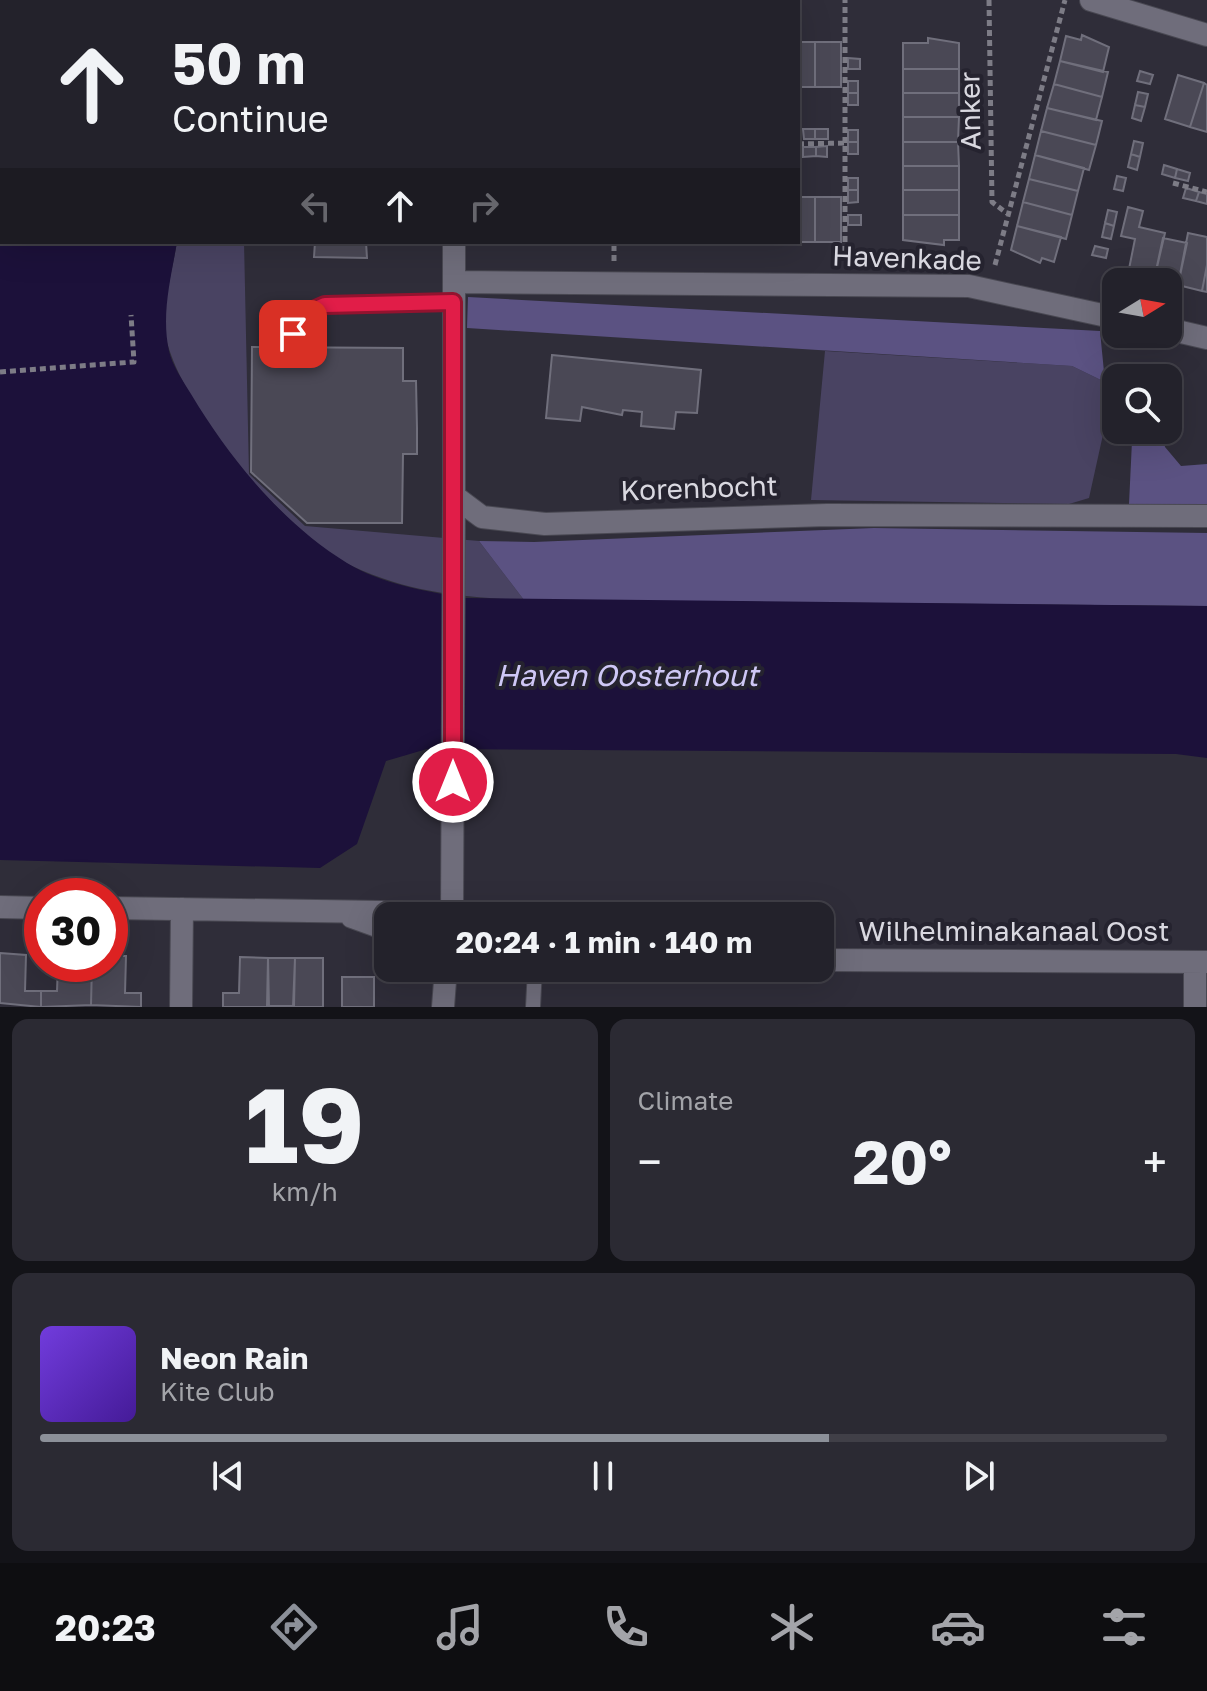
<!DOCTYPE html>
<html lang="en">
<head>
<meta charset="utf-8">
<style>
  body { margin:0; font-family:"Golos Text",sans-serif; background:#2b2a33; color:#f1f3f6; height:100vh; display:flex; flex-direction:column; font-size:30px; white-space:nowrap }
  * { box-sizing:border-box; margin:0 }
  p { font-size:26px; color:#a3a4a9 }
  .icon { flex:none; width:44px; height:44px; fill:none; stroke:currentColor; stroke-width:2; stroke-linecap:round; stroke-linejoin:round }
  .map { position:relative; height:1007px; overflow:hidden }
  .panel { display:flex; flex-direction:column; gap:12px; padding:12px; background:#131318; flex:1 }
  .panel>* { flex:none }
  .guide { position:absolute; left:0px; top:0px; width:800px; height:244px; box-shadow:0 8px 32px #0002,0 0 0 2px #403f47; background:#23222b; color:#f1f3f6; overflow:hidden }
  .needle { width:52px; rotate:79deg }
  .controls { position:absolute; left:1102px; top:268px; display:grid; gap:16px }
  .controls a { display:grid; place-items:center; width:80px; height:80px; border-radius:16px; background:#23222b; box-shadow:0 8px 32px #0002,0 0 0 2px #403f47; font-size:40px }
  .speed { position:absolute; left:24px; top:878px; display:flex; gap:16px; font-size:40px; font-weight:700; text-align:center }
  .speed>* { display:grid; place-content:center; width:104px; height:104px; border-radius:50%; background:#23222b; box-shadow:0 8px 32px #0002,0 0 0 2px #403f47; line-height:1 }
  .speed .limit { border:12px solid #d22; background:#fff; color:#111 }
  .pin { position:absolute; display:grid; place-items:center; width:68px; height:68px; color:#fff; margin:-34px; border-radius:16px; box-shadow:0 4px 12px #0006 }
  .me { position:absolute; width:88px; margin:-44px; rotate:0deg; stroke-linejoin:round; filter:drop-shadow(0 0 6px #0008) }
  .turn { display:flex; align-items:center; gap:28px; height:168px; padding:0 40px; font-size:36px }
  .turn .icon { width:104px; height:104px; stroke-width:2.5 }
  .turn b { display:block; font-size:56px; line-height:68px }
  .lanes { display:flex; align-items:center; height:76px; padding:0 40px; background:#0003; justify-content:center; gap:40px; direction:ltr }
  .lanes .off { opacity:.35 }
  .big { font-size:60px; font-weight:700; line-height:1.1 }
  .panel .widget { flex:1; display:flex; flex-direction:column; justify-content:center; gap:12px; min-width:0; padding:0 28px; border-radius:16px; background:#2b2a33 }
  .panel .dial { align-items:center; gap:0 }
  .dial b { font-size:104px; line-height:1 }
  .song { display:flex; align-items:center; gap:24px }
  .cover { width:96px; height:96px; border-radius:12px; background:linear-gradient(135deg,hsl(260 70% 55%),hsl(260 70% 35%)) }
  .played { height:8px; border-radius:4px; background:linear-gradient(90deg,#8c9099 70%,#403f47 70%) }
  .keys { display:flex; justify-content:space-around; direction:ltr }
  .heat { display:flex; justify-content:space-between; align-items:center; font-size:44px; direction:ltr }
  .panel .tiles { flex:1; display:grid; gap:12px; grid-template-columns:1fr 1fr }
  .widget:last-child { grid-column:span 2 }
  .trip { position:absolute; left:374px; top:902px; width:460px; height:80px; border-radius:16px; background:#23222b; box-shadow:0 8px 32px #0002,0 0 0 2px #403f47; font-weight:700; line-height:80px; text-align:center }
  .menu { display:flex; height:128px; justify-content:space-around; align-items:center; background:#0e0e11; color:#a3a4a9 }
  .menu .icon { width:56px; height:56px }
  .menu .on { color:#8c9099 }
  .menu b { font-size:36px; color:#f1f3f6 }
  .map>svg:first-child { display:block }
  .green { fill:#494362 }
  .forest { fill:#5b5282 }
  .water { fill:#1c113a }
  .building { fill:#4a4855; stroke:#706f7c; stroke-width:2 }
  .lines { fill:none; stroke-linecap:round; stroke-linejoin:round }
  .service-casing { stroke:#494852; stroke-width:16 }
  .minor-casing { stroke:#494852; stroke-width:24 }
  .path { stroke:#7d7c86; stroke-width:5; stroke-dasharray:6 4; stroke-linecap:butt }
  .service { stroke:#6f6d7b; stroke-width:14 }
  .minor { stroke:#6f6d7b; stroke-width:22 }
  .route-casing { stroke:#92132f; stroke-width:20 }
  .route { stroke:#e11d48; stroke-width:14 }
  .labels { text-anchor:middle; stroke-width:8; stroke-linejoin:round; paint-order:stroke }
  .street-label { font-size:28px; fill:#d9d8e0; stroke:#25232f }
  .water-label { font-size:30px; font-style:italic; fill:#cec7f5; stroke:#25232f }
</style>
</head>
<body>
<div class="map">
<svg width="1207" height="1007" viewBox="0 0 1207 1007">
  <rect width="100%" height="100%" fill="#2f2d39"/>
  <path class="green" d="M 177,242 L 244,242 L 249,474 L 305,526 L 479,541 L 524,600 C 462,597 410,593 352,566 C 290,538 163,390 164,320 C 165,295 173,267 177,242 Z
    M 825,351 L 1072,366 L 1105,382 L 1104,430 L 1089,498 L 1069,504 L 811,500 Z"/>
  <path class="forest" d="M 468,297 L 1100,331 L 1105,382 L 1072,366 L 467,328 Z
    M 1163,438 L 1165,447 L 1181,466 L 1207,464 L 1207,505 L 1129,504 L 1132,441 Z
    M 874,528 L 1207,533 L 1207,606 L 524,600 L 479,541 L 534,542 Z"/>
  <path class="water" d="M 0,0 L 217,0 L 2,2 L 2,242 L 177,242 C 171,278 161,314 169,351 C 172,365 183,381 191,394 C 230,459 282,523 347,563 C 381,584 426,591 464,598 L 1207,606 L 1207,758 L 1176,754 L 427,749 L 386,761 L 357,844 L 320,868 L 0,860 Z"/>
  <path class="building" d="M 269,0 L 417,0 L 417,2 L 269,2 Z
    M 1082,35 L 1109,47 L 1103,72 L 1060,61 L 1066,36 L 1081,40 Z
    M 928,38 L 959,43 L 959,69 L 903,69 L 903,43 L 928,43 Z
    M 798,42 L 815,42 L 815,87 L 798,87 Z
    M 815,42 L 841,42 L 841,87 L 815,87 Z
    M 848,58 L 860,59 L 860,69 L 848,69 Z
    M 1060,61 L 1108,72 L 1102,97 L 1054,84 Z
    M 903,69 L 959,69 L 959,93 L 903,93 Z
    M 1140,71 L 1153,75 L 1150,84 L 1137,81 Z
    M 1178,75 L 1204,83 L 1190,127 L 1165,119 Z
    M 848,81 L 858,81 L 858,93 L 848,93 Z
    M 1204,83 L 1207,85 L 1207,132 L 1190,127 Z
    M 1054,84 L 1102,97 L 1096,120 L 1047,108 Z
    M 1138,92 L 1148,94 L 1145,107 L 1135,105 Z
    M 848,93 L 858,93 L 858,105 L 848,105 Z
    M 903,93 L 959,93 L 959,117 L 903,117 Z
    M 1135,105 L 1145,107 L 1141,121 L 1132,118 Z
    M 1047,108 L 1102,121 L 1096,145 L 1041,131 Z
    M 903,117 L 959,117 L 958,142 L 903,142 Z
    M 803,129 L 815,129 L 815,139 L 804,139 Z
    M 815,129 L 828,129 L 828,139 L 815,139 Z
    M 848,130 L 858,130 L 858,142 L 848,142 Z
    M 1041,131 L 1096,145 L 1089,170 L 1035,155 Z
    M 1134,141 L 1143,143 L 1140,157 L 1131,154 Z
    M 848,142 L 858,142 L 858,154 L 848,154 Z
    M 903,142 L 958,142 L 959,166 L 903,166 Z
    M 827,146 L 827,157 L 816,156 L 816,147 Z
    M 803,147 L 816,147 L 816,156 L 803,157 Z
    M 1131,154 L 1140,157 L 1137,170 L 1128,167 Z
    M 1035,155 L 1084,168 L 1078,191 L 1029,179 Z
    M 1164,165 L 1177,169 L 1175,178 L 1162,174 Z
    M 903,166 L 959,166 L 959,190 L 903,190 Z
    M 1177,169 L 1190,173 L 1188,181 L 1175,178 Z
    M 1117,176 L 1126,178 L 1123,191 L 1114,189 Z
    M 848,178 L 858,178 L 858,190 L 848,190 Z
    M 1029,179 L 1078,191 L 1072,215 L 1023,202 Z
    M 1186,188 L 1199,192 L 1196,201 L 1183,198 Z
    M 848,190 L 858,190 L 858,202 L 848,203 Z
    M 903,190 L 959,190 L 959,215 L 903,215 Z
    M 1199,192 L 1207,194 L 1207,204 L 1196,201 Z
    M 798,197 L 815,197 L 815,242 L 798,242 Z
    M 815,197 L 841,197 L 841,242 L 815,242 Z
    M 1023,202 L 1072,215 L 1066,239 L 1017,226 Z
    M 1128,207 L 1143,211 L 1139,227 L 1165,233 L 1154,280 L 1128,274 L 1135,239 L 1121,236 Z
    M 1108,210 L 1117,212 L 1114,226 L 1105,223 Z
    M 848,215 L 861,215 L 861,225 L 848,225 Z
    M 903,215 L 959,215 L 959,240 L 944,240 L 944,245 L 903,240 Z
    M 1105,223 L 1114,226 L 1111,239 L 1102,237 Z
    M 1017,226 L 1061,237 L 1054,262 L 1042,258 L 1040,263 L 1011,250 Z
    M 1188,233 L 1207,237 L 1207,265 L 1202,291 L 1178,285 Z
    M 1163,238 L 1187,243 L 1178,285 L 1154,280 Z
    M 315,242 L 366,242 L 367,258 L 314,257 Z
    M 1095,246 L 1108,249 L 1106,258 L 1092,255 Z
    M 1207,265 L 1207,292 L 1202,291 Z
    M 252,347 L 403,348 L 403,381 L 416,381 L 417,428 L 417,454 L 403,454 L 402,523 L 307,523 L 251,472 Z
    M 552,355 L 701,370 L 697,413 L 676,412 L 674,429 L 641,426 L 642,412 L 623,410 L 622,415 L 582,407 L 580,421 L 546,418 Z
    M 0,953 L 26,955 L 25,991 L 41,991 L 41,1007 L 0,1003 Z
    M 110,956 L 126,956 L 125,993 L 141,993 L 141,1007 L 91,1005 L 92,964 L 110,964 Z
    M 240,957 L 268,958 L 269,1007 L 223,1007 L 223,993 L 239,993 Z
    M 268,958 L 295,958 L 294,1006 L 267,1006 Z
    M 295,958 L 323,958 L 323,1007 L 293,1007 Z
    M 58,964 L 92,964 L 91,1005 L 41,1007 L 41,991 L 57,991 Z
    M 342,977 L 374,977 L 374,1007 L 342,1007 Z"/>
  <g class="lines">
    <defs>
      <path id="service" d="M 292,345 C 294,323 306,313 325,305 L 453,302
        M 533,1007 L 535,968"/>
      <path id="minor" d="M 1091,0 L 1207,35
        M 455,2 L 455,0
        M 454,242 L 454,496 L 482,517 L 545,524 L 827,515 L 1207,516
        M 454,282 L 969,286 L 1116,318
        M 1168,329 L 1207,338
        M 0,907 L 42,908
        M 110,908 L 381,912 L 420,916
        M 452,916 L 454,496
        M 352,917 L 388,930
        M 820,960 L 1207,962
        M 1195,962 L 1195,1007
        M 181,1007 L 182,909
        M 443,1007 L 446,968"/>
    </defs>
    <use href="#service" class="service-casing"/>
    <use href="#minor" class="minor-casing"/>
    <path class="path" d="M 613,0 L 613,2
      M 989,0 L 992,202 L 1008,214
      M 845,143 L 845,0
      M 798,144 L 845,143 L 845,260
      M 0,148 L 2,148
      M 1173,183 L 1207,192
      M 614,261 L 614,242
      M 995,265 L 1065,0
      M 0,372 L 134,362 L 131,315"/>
    <use href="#service" class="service"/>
    <use href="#minor" class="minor"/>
  </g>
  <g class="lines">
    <defs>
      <path id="route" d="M 293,334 L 309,312 L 325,305 L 453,302 L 453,782"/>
    </defs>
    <use href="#route" class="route-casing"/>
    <use href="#route" class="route"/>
  </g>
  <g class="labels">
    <g class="street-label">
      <text transform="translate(970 111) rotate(-91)" y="10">Anker</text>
      <text transform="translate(907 258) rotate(2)" y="10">Havenkade</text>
      <text transform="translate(699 488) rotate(-2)" y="10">Korenbocht</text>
      <text x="1014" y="941">Wilhelminakanaal Oost</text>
    </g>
    <g class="water-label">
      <text x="627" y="686">Haven Oosterhout</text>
    </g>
  </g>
</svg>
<div class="controls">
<a><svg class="needle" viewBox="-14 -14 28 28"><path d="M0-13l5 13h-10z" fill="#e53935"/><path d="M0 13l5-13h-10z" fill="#a3a4a9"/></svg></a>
<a><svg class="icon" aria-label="search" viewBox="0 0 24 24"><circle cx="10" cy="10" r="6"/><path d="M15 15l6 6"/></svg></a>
</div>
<div class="speed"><div class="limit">30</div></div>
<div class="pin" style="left:293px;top:334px;background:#d93025"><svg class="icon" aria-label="arrive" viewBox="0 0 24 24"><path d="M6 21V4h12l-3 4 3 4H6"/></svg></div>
<svg class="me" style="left:453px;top:782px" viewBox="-20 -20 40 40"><circle r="17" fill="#e11d48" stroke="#fff" stroke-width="3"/><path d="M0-11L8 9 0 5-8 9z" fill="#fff"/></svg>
<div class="trip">20:24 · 1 min · 140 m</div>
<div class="guide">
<div class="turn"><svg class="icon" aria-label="ahead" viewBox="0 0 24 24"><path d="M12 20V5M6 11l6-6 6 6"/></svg><div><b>50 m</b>Continue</div></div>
<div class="lanes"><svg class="icon off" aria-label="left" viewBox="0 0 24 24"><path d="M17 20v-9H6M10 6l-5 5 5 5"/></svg><svg class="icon" aria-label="ahead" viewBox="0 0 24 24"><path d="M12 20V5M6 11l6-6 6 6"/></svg><svg class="icon off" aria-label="right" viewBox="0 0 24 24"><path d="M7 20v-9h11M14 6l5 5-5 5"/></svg></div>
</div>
</div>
<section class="panel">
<div class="tiles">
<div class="widget dial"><b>19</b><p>km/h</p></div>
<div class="widget"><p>Climate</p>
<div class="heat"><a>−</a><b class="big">20°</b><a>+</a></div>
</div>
<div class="widget">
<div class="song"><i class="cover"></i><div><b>Neon Rain</b><p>Kite Club</p></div></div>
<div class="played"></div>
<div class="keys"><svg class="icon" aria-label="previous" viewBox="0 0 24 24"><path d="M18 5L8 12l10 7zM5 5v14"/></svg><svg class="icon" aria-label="pause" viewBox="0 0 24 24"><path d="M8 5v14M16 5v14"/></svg><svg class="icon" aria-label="next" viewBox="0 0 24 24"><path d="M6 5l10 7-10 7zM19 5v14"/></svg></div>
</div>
</div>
</section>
<nav class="menu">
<b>20:23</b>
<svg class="icon on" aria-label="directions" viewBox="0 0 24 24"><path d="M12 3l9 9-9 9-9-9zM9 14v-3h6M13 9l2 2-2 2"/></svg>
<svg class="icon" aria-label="music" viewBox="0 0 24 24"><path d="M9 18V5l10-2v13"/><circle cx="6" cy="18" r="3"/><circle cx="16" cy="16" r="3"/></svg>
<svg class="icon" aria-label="phone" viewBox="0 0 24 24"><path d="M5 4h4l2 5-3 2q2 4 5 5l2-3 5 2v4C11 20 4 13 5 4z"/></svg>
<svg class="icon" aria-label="climate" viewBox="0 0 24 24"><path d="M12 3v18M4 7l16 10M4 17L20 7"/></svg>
<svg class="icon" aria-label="car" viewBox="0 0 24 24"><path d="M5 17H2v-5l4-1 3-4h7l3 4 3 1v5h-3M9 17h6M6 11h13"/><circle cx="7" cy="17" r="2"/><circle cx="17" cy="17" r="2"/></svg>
<svg class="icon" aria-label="filters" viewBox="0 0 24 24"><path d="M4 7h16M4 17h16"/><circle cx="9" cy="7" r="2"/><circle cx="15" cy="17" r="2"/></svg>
</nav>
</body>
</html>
